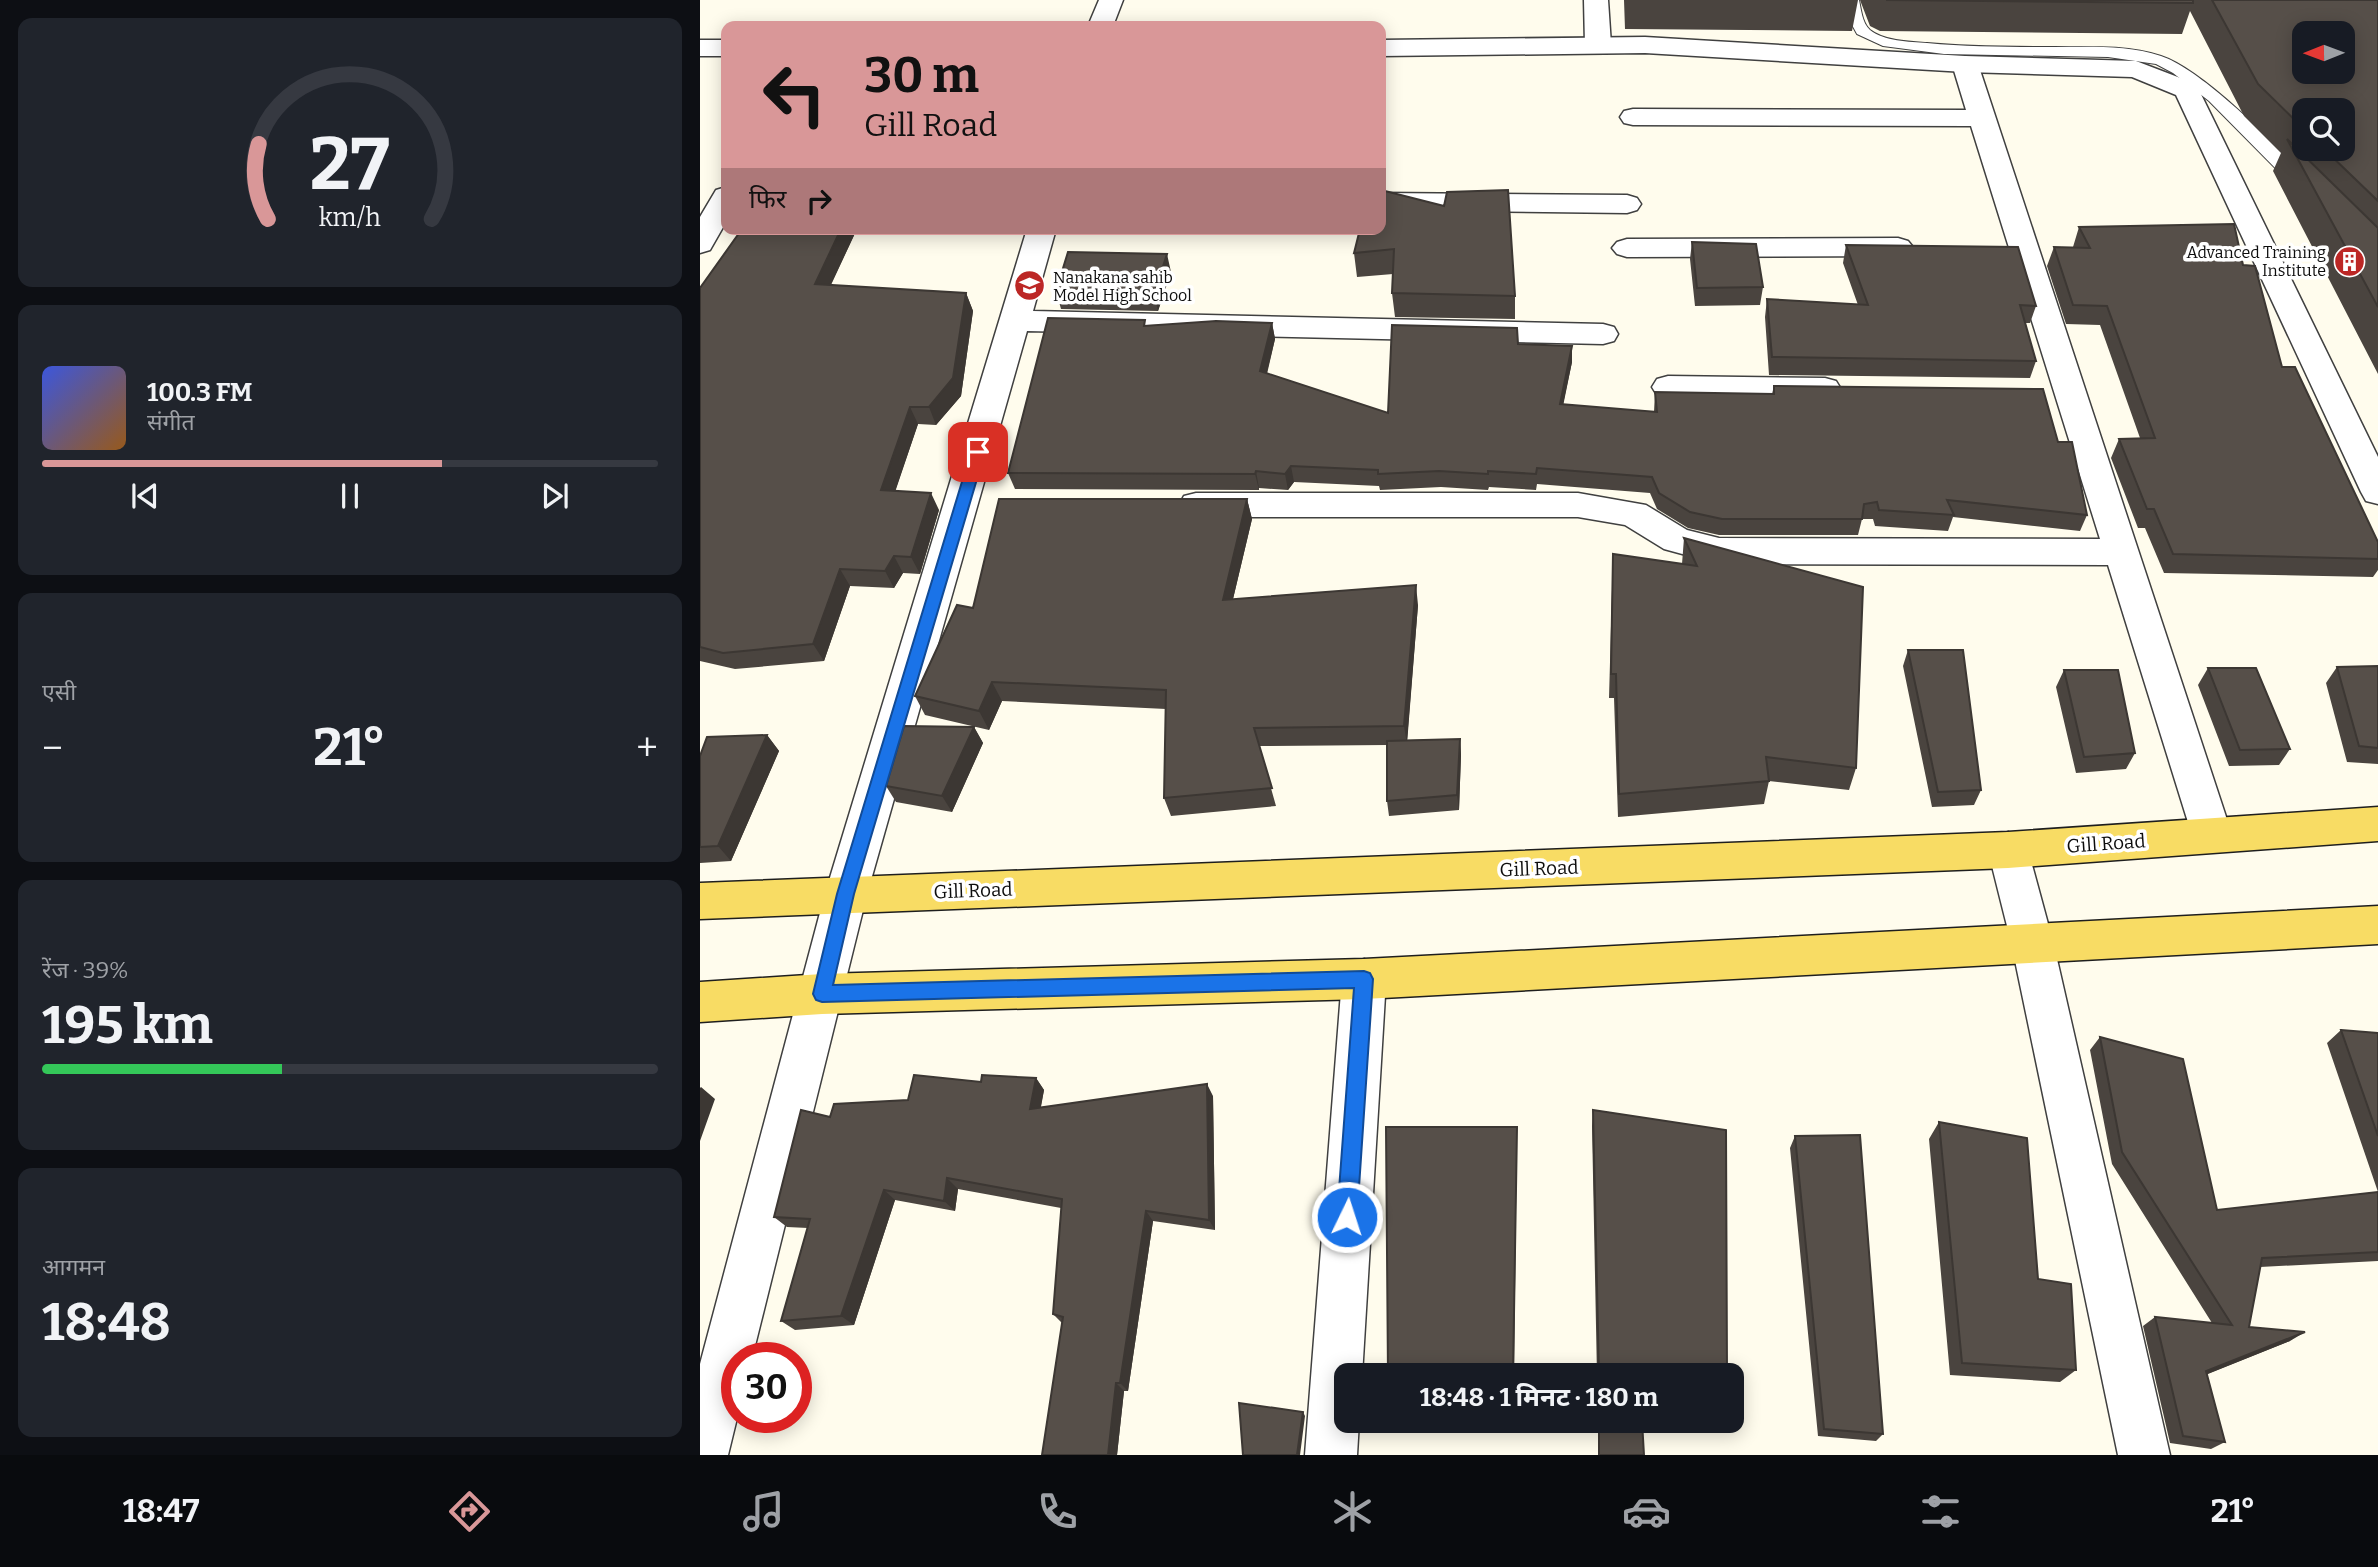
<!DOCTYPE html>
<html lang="hi">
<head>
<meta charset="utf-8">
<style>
  body { margin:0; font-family:Bitter,"Noto Sans Devanagari",serif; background:#20242c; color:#f1f3f6; height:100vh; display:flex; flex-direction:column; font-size:26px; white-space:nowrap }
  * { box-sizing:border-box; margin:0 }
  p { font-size:23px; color:#9ea1a6 }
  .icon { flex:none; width:38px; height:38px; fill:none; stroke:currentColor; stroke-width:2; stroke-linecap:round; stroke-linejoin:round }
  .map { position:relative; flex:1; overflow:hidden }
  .side { display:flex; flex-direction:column; gap:18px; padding:18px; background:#0d0f14; width:700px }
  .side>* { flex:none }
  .banner { position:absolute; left:21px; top:21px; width:665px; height:214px; border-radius:14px; box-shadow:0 4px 18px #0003; background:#d99798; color:#111; overflow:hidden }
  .needle { width:46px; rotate:269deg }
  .tools { position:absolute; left:1592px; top:21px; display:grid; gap:14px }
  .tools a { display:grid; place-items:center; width:63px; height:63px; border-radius:14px; background:#171b24; box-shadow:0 4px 18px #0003; font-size:35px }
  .speed { position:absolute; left:21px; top:1342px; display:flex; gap:14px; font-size:35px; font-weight:700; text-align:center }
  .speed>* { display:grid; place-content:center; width:91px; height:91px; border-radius:50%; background:#171b24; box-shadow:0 4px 18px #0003; line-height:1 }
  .speed .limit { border:10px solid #d22; background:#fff; color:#111 }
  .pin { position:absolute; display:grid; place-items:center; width:60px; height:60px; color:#fff; margin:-30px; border-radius:14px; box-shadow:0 4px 10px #0006 }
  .me { position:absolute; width:77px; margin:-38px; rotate:4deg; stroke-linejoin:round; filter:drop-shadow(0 0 5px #0008) }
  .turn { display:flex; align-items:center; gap:24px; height:147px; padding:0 28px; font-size:32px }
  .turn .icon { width:91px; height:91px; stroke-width:2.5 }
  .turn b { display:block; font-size:49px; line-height:60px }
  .then { display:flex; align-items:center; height:66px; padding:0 28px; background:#0003; gap:14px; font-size:26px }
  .big { font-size:52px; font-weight:700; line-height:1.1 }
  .side .card { flex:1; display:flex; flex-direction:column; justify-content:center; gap:10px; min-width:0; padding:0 24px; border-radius:14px; background:#20242c }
  .side .dial { align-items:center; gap:0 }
  .dial svg { height:182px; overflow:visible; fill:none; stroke:#363941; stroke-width:7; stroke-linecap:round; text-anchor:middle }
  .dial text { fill:#f1f3f6; stroke:none }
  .song { display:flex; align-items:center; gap:21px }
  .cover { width:84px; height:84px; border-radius:10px; background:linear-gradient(135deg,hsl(230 70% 55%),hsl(30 70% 35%)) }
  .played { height:7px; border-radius:4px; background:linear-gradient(90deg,#d99798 65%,#363941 65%) }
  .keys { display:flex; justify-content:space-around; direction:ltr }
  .heat { display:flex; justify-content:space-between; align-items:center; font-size:38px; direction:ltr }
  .charge { height:10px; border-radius:5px; background:linear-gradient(90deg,#34c759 39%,#363941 0) }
  .trip { position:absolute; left:634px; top:1363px; width:410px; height:70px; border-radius:14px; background:#171b24; box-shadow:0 4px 18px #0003; font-weight:700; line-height:70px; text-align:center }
  .tabs { display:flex; height:112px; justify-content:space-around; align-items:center; background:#090b0e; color:#9ea1a6 }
  .tabs .icon { width:49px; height:49px }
  .tabs .active { color:#d99798 }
  .tabs b { font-size:32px; color:#f1f3f6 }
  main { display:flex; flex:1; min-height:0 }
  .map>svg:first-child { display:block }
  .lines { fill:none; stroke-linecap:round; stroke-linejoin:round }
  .service-casing { stroke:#404040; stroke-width:2 }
  .minor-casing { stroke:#404040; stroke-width:3 }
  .tertiary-casing { stroke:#404040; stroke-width:3 }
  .primary-casing { stroke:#1e1e1e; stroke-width:3 }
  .service { fill:#fff; fill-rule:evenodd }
  .minor { fill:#fff; fill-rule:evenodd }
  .tertiary { fill:#fff; fill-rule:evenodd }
  .primary { fill:#f8dc64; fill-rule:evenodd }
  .wall { fill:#4a443f; fill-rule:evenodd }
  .shaded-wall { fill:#3c3733 }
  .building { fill:#564f49; stroke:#3c3733; stroke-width:2; fill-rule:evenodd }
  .route { fill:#1a73e8; stroke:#114b97; stroke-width:2 }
  .labels { text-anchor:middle; stroke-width:7; stroke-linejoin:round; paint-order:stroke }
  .far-poi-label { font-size:16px; fill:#0d0d0d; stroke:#fff; text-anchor:end }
  .street-label { font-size:19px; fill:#0d0d0d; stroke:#fff }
</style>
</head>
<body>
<main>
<section class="side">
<div class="card dial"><svg viewBox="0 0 100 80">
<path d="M14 69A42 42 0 1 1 86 69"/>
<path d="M14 69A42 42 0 0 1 10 36" stroke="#d99798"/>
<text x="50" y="56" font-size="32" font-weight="700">27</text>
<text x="50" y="72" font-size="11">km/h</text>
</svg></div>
<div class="card">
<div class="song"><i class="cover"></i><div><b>100.3 FM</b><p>संगीत</p></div></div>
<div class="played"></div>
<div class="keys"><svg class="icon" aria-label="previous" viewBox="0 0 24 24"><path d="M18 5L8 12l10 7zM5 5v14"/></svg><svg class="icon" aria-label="pause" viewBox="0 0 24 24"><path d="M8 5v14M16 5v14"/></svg><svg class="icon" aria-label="next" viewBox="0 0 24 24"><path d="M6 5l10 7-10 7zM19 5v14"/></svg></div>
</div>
<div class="card"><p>एसी</p>
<div class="heat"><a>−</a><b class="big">21°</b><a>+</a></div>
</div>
<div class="card"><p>रेंज · 39%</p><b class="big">195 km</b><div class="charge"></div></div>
<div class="card"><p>आगमन</p><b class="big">18:48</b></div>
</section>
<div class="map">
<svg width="1678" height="1455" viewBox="0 0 1678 1455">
  <rect width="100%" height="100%" fill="#fffced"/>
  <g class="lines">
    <defs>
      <path id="service" d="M 1145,0 L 1159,0 C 1161,9 1162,23 1170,30 C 1184,41 1209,42 1227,43 C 1269,47 1312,47 1355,47 C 1390,47 1428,45 1461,56 C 1501,69 1581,147 1606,181 L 1598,186 L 1592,185 L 1509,101 L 1473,73 L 1456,64 L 1408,57 L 1244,54 L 1183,46 L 1157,34 L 1151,23 Z"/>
      <path id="minor" d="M 399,0 L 423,0 L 413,26 L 388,26 Z
        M 884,0 L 908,0 L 911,45 L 907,50 L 898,53 L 889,50 L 885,45 Z
        M 1265,56 L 1274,59 L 1278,64 L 1532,835 L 1526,847 L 1512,852 L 1498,847 L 1492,835 L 1408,565 L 1019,564 L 964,549 L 925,525 L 878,517 L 496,517 L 484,514 L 479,505 L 484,496 L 496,493 L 878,493 L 946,505 L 987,530 L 1019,538 L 1400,539 L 1271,126 L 933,125 L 924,123 L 920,117 L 924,111 L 933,109 L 1266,110 L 1252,64 L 1256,59 Z
        M 26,187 L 26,222 L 10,250 L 0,253 L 0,217 L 16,190 Z
        M 681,193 L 927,195 L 937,198 L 941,204 L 937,210 L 927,213 L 681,210 Z
        M 327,229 L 356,229 L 333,311 L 903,324 L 914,327 L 918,334 L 914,341 L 903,344 L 327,331 L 167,894 L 52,1358 L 37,1358 L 37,1418 L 28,1455 L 0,1455 L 0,1364 L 125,894 Z
        M 1198,238 L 1208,241 L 1213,247 L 1208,253 L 1198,256 L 927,257 L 917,254 L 912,248 L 917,242 L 927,239 Z
        M 968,376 L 1125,378 L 1136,381 L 1141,389 L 1136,397 L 1125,400 L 968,398 L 957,395 L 952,387 L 957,379 Z
        M 1308,832 L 1322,838 L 1328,850 L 1354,946 L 1470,1455 L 1418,1455 L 1312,946 L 1288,850 L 1294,838 Z
        M 664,959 L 679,965 L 686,979 L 662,1376 L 646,1376 L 646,1421 L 659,1421 L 657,1455 L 605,1455 L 642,979 L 649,965 Z"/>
      <path id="tertiary" d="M 945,37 L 1265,56 L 1436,61 L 1496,84 L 1678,457 L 1678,504 L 1666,501 L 1661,492 L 1476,95 L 1432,77 L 1265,72 L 945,53 L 681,56 L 681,40 Z
        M 0,40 L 26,40 L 26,56 L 0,56 Z"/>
      <path id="primary" d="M 1678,807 L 1678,841 L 1308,868 L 0,919 L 0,883 L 1308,832 Z
        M 1678,906 L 1678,944 L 664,999 L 122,1014 L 0,1022 L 0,982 L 122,974 L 664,959 Z"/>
    </defs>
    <use href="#service" class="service-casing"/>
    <use href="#minor" class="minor-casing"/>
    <use href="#tertiary" class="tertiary-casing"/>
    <use href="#primary" class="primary-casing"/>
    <use href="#service" class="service"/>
    <use href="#minor" class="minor"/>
    <use href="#tertiary" class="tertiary"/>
    <use href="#primary" class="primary"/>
  </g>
  <path class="wall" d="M 924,0 L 1158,0 L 1152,31 L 925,29 Z
    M 1160,0 L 1678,0 L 1678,374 L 1573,171 L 1581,153 L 1544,116 L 1490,11 L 1482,34 L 1180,31 L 1170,26 ZM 1605,110 L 1643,149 L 1605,149 Z
    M 1379,227 L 1543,265 L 1582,367 L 1678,542 L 1678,570 L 1673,577 L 1464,573 L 1445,528 L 1438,528 L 1411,458 L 1419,439 L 1440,438 L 1400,325 L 1366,324 L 1347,266 L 1354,247 L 1373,247 Z
    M 42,229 L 157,229 L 131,285 L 266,293 L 273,311 L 261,396 L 236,425 L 218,424 L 195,491 L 239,510 L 220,574 L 203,573 L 194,588 L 150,586 L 124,661 L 35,669 L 0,661 L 0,288 Z
    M 660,229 L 815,296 L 815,319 L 695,317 L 692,293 L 693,274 L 657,277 L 654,253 Z
    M 992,242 L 1063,287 L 1060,305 L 995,306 L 990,259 Z
    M 1146,245 L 1336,306 L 1330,323 L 1325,323 L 1336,361 L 1330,378 L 1069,375 L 1065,317 L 1067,299 L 1158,305 L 1143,263 Z
    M 471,272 L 458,311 L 361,309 L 356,291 Z
    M 572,323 L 575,339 L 567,374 L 688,413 L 818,344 L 872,362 L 863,404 L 954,412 L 955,392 L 1072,394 L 1074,386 L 1358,442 L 1387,515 L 1380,531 L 1253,517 L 1248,531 L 1175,526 L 1173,519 L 1162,519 L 1158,535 L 1019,535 L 988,528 L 957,509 L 950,493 L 837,484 L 836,490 L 789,487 L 788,490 L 741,487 L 680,490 L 679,486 L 594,482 L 588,490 L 559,488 L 559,490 L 315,489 L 308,473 L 447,325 Z
    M 547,499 L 552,519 L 533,599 L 718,605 L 707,740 L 760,739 L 761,755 L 759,810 L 689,816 L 687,801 L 687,745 L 559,746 L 576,806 L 471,816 L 464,798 L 466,709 L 302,701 L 289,730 L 225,715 L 215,696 L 273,608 Z
    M 984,538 L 1156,768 L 1149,790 L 1069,781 L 1064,804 L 918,817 L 914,698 L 909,698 L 913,554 L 982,564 Z
    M 1208,650 L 1281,790 L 1274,805 L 1232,807 L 1203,666 Z
    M 1678,666 L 1678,764 L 1647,762 L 1626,683 L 1637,667 Z
    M 1508,668 L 1590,749 L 1579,765 L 1529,766 L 1498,685 Z
    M 1364,670 L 1435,753 L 1426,769 L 1376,773 L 1356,687 Z
    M 274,727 L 283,743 L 252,812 L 196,802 L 186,786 Z
    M 67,735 L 79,751 L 31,861 L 0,863 L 0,756 Z
    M 1641,1030 L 1678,1033 L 1678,1192 L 1627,1043 Z
    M 1400,1037 L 1517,1210 L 1678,1192 L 1678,1261 L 1560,1267 L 1549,1327 L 1590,1341 L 1507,1374 L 1525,1442 L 1511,1449 L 1470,1443 L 1443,1326 L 1455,1317 L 1512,1323 L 1412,1164 L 1390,1050 Z
    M 336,1078 L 344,1090 L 341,1107 L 513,1096 L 515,1230 L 453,1221 L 428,1391 L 424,1391 L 417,1455 L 342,1455 L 362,1323 L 353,1314 L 361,1208 L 258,1189 L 255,1211 L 195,1200 L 154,1325 L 95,1330 L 81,1321 L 108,1228 L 87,1227 L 74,1217 L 130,1117 L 208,1100 L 281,1082 Z
    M 893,1110 L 1027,1376 L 897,1376 L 892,1126 Z
    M 1239,1122 L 1338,1279 L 1376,1370 L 1360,1382 L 1250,1375 L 1229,1139 Z
    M 1095,1136 L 1183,1434 L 1176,1441 L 1118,1436 L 1090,1148 Z
    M 898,1421 L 942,1421 L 944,1455 L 898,1455 Z
    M 985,1421 L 1024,1421 L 1022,1424 Z"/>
  <path class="shaded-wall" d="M 141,229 L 157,229 L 123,301 L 115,284 Z
    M 467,254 L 471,272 L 458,311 L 454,294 Z
    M 266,293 L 273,311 L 261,396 L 236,425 L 229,407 Z
    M 572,323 L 575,339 L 563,388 L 560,371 Z
    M 872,346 L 872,362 L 860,421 L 860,404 Z
    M 210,407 L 218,424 L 190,507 L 181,490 Z
    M 591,466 L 594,482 L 588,490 L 585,474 Z
    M 556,471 L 559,488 L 559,490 L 555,474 Z
    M 231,493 L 239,510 L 220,574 L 211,557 Z
    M 547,499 L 552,519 L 528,620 L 523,600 Z
    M 194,556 L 203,573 L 194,588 L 185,571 Z
    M 140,569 L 150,586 L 124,661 L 113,644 Z
    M 716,585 L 718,605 L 707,744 L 704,726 Z
    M 292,682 L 302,701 L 289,730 L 279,711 Z
    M 274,727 L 283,743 L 252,812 L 242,796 Z
    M 67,735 L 79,751 L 31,861 L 18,846 Z
    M 760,739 L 761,755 L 759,810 L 757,795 Z
    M 336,1078 L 344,1090 L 338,1120 L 330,1109 Z
    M 507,1084 L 513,1096 L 515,1230 L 509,1220 Z
    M 1,1087 L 15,1099 L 0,1141 L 0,1088 Z
    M 817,1127 L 814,1376 L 813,1376 Z
    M 247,1178 L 258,1189 L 255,1211 L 244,1201 Z
    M 184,1190 L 195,1200 L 154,1325 L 141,1316 Z
    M 446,1211 L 453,1221 L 428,1391 L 420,1383 Z
    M 1605,1332 L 1590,1341 L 1493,1380 L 1506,1371 Z
    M 416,1383 L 424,1391 L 417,1455 L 408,1455 Z
    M 603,1412 L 605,1416 L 600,1455 L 597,1455 Z"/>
  <path class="building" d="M 1186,0 L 1493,0 L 1493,3 Z
    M 1512,0 L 1678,0 L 1678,201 L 1624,149 L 1643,149 L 1643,110 L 1605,110 L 1605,130 L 1558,84 ZM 1605,33 L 1643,33 L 1643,72 L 1605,72 Z
    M 1587,139 L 1678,228 L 1678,307 Z
    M 681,190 L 744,206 L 747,192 L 808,190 L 815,296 L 692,293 L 694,249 L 654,253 L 660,229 L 681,229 Z
    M 1534,224 L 1543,265 L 1555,266 L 1582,367 L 1595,367 L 1678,542 L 1678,559 L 1473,554 L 1454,509 L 1447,509 L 1419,439 L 1455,438 L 1407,306 L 1373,305 L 1354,247 L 1390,248 L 1379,227 Z
    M 42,229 L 141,229 L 115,284 L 266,293 L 253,378 L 229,407 L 210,407 L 181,490 L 231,493 L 211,557 L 194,556 L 185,571 L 140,569 L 113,644 L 23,653 L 0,647 L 0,288 Z
    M 992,242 L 1056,244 L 1063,287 L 997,288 Z
    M 1146,245 L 1318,247 L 1336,306 L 1320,305 L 1336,361 L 1072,357 L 1067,299 L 1168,305 Z
    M 368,252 L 467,254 L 454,294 L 356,291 Z
    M 348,318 L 445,320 L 444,326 L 516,321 L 572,323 L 560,371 L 688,413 L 692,325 L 817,328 L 818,344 L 872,346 L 860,404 L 957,412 L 955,392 L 1074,394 L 1074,386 L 1343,389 L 1358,442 L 1372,442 L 1387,515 L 1247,500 L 1254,515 L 1179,510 L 1177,502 L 1164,504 L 1162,519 L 1022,519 L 990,512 L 959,493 L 952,477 L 837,468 L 836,474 L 788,471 L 788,474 L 739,471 L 678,474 L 678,470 L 591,466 L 585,474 L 556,471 L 555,474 L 308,473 Z
    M 299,499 L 547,499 L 523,600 L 716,585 L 704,726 L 554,728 L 572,788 L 464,798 L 466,690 L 292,682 L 279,711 L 215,696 L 257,605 L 273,608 Z
    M 984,538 L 1163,587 L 1156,768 L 1066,757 L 1069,781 L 919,794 L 916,674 L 911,674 L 913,554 L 997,566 Z
    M 1208,650 L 1263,650 L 1281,790 L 1238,792 Z
    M 1678,666 L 1678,748 L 1659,746 L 1637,667 Z
    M 1508,668 L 1556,668 L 1590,749 L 1540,750 Z
    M 1364,670 L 1418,670 L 1435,753 L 1384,757 Z
    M 204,726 L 274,727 L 242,796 L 186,786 Z
    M 67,735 L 18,846 L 0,847 L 0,756 L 7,737 Z
    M 760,739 L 757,795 L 687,801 L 687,741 Z
    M 1641,1030 L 1678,1033 L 1678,1136 Z
    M 1400,1037 L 1483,1059 L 1517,1210 L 1678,1192 L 1678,1252 L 1562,1258 L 1549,1327 L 1605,1332 L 1506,1371 L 1525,1442 L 1483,1436 L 1455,1317 L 1532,1325 L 1422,1152 Z
    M 214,1075 L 281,1082 L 282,1075 L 336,1078 L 330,1109 L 507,1084 L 509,1220 L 446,1211 L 420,1383 L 416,1383 L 408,1455 L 342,1455 L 363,1317 L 353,1314 L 362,1199 L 247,1178 L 244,1201 L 184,1190 L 141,1316 L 81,1321 L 110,1219 L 74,1217 L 101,1110 L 130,1117 L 134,1104 L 208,1100 Z
    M 893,1110 L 1026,1130 L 1027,1376 L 899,1376 Z
    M 1239,1122 L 1327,1138 L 1338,1279 L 1371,1284 L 1376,1370 L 1262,1363 Z
    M 686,1127 L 817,1127 L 813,1376 L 688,1376 Z
    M 1160,1135 L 1183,1434 L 1124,1429 L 1095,1136 Z
    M 539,1403 L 603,1412 L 597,1455 L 543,1455 Z
    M 899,1421 L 942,1421 L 944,1455 L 899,1455 Z"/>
  <path class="route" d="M 278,447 L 285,452 L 154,894 L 133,985 L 664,971 L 670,973 L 673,979 L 657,1217 L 654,1224 L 647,1227 L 640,1224 L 637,1217 L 654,988 L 122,1002 L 116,1000 L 113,994 L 137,894 L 271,452 Z"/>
  <defs>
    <symbol id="building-disc" viewBox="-11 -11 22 22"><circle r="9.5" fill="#bc2725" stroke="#fff"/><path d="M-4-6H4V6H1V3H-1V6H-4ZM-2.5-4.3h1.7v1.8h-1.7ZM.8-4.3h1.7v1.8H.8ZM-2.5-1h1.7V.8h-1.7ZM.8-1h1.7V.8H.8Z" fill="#fff"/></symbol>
    <symbol id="school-disc" viewBox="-11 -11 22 22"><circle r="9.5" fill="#bc2725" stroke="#fff"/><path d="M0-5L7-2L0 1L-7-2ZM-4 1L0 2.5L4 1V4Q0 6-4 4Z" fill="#fff"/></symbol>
  </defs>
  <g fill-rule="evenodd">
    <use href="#building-disc" x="1632" y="244" width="35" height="35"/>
    <use href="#school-disc" x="312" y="268" width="35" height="35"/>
  </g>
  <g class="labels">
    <g class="far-poi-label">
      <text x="1626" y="258">Advanced Training<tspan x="1626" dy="18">Institute</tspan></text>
      <text x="353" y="283" text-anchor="start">Nanakana sahib<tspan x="353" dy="18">Model High School</tspan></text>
    </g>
    <g class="street-label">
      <text transform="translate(1406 843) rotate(-4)" y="7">Gill Road</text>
      <text transform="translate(839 868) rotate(-2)" y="7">Gill Road</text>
      <text transform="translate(273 890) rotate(-2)" y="7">Gill Road</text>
    </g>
  </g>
</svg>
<div class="tools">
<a><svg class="needle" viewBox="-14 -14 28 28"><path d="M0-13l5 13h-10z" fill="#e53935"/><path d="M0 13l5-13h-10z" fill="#9ea1a6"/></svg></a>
<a><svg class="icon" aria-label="search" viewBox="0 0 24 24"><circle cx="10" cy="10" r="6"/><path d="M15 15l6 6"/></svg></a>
</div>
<div class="speed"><div class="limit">30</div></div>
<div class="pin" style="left:278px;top:452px;background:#d93025"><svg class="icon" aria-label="arrive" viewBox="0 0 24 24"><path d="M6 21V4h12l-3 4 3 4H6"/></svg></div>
<svg class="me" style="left:647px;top:1217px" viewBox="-20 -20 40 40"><circle r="17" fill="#1a73e8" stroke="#fff" stroke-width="3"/><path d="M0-11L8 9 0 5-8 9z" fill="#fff"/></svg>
<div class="trip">18:48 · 1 मिनट · 180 m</div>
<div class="banner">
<div class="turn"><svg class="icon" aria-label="left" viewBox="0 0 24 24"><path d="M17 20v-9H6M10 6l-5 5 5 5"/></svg><div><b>30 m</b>Gill Road</div></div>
<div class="then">फिर<svg class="icon" aria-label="right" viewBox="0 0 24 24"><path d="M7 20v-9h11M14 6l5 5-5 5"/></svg></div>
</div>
</div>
</main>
<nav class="tabs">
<b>18:47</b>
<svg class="icon active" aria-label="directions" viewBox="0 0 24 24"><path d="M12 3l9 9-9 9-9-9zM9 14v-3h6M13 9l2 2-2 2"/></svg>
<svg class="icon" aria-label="music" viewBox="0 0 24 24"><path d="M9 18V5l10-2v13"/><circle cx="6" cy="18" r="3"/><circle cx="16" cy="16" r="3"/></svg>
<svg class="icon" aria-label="phone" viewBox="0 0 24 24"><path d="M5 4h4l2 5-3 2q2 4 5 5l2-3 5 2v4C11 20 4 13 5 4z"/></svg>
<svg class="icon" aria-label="climate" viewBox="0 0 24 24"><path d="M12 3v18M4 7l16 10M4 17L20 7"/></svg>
<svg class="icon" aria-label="car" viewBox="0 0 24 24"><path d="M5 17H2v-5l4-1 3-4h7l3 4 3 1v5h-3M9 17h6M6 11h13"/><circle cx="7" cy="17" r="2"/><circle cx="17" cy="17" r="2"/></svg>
<svg class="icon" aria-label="filters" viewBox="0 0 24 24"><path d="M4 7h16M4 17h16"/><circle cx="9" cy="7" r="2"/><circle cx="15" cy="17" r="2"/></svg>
<b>21°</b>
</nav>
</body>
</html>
